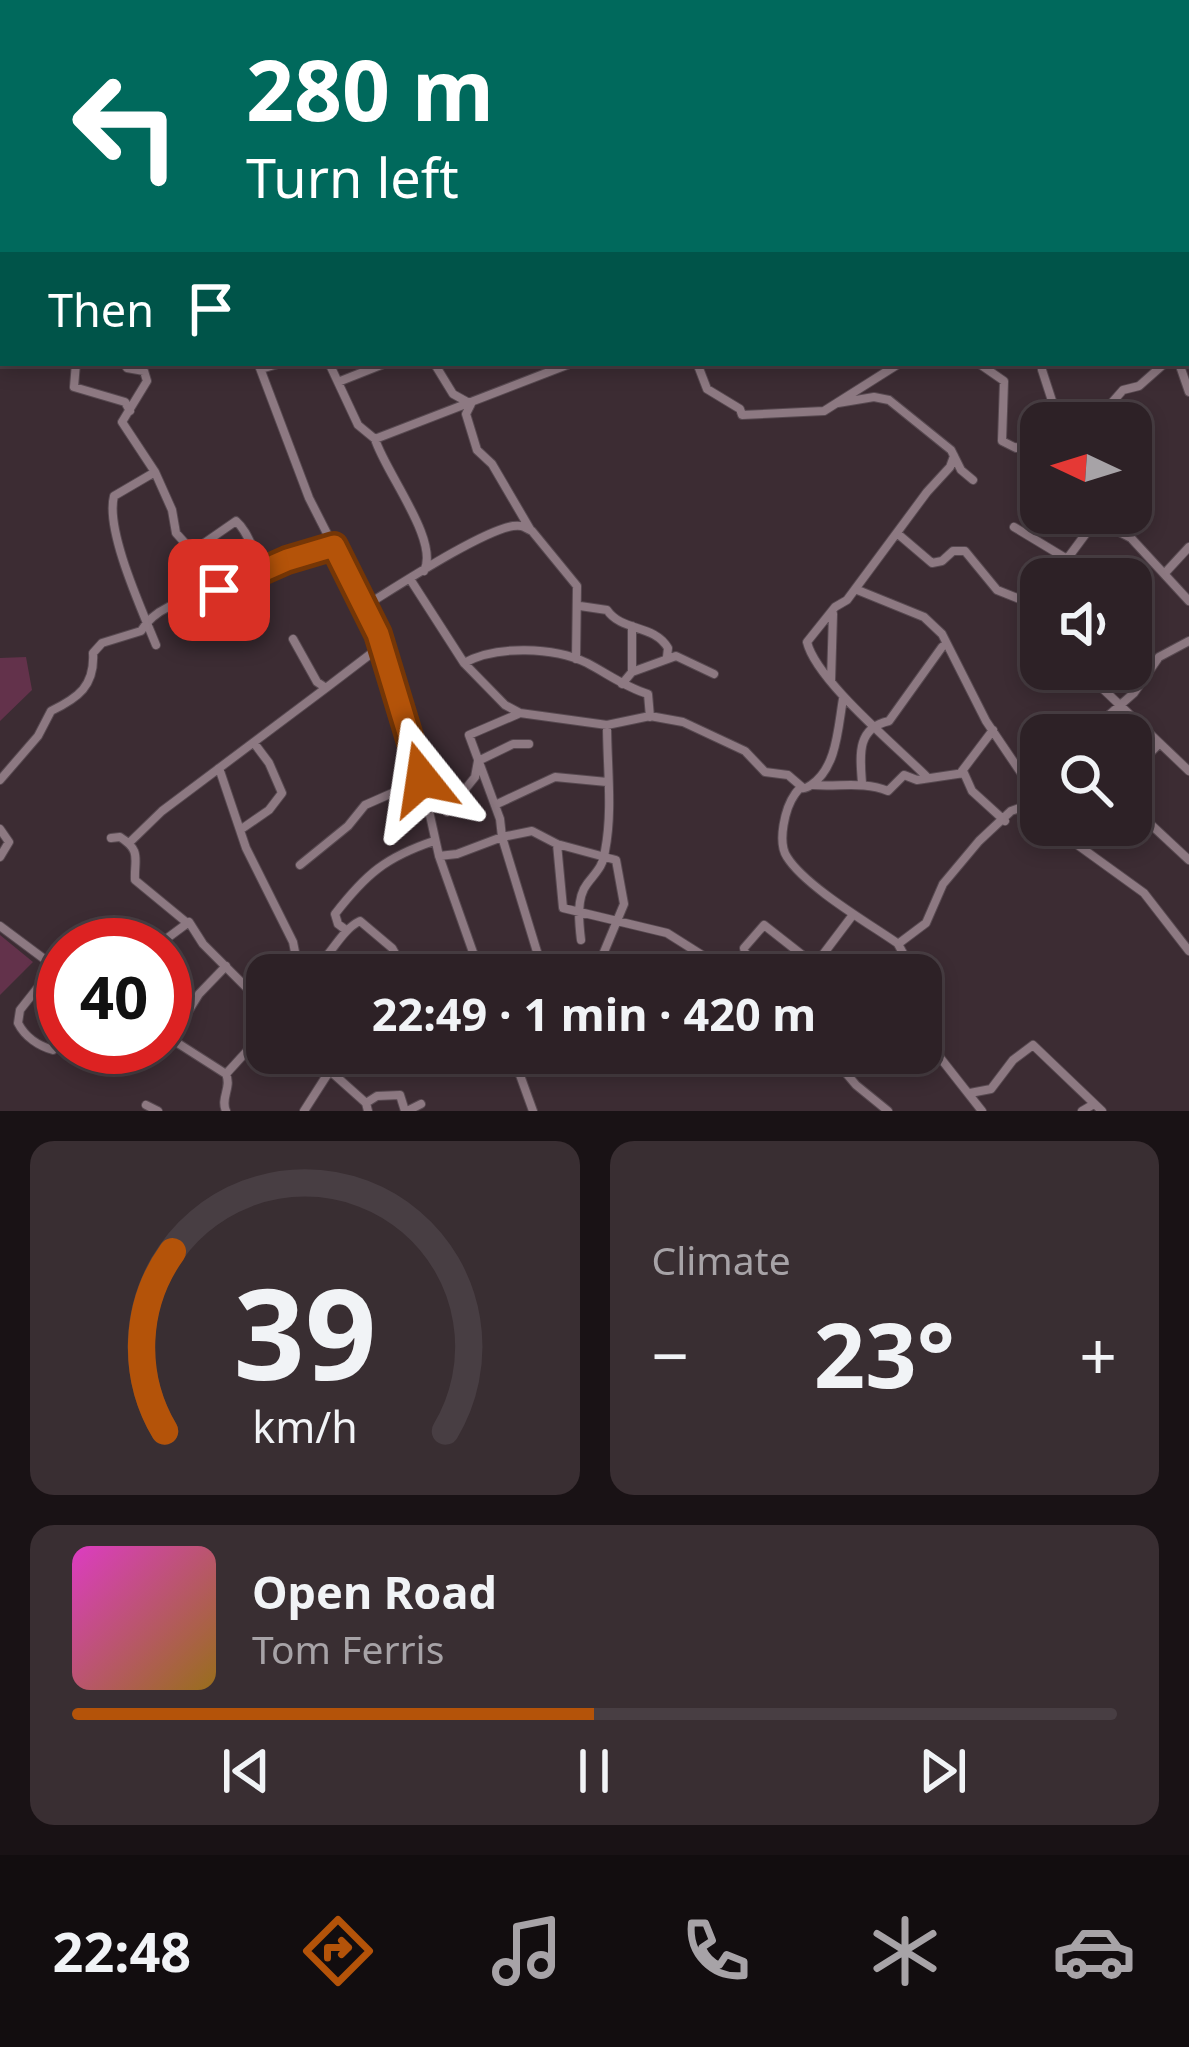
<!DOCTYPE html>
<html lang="en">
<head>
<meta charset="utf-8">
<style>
  body { margin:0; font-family:"Noto Sans",sans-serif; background:#392e32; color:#f1f3f6; height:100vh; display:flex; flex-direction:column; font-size:45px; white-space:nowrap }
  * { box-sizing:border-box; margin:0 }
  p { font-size:39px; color:#a7a3a7 }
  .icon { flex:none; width:66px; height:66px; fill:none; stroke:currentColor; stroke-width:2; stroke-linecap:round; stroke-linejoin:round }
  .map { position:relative; height:1111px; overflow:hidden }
  .drawer { display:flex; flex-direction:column; gap:30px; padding:30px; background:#191215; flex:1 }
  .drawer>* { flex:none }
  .top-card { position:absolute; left:0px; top:0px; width:1191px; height:366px; box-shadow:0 6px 18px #0003,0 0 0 3px #483e43; background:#00695c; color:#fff; overflow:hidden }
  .needle { width:78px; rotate:274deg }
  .fabs { position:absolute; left:1020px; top:402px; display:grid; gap:24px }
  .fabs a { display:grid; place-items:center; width:132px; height:132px; border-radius:24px; background:#2d2126; box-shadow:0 6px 18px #0003,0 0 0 3px #483e43; font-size:60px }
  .speed { position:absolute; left:36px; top:918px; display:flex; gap:24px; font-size:60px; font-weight:700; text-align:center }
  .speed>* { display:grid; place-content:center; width:156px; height:156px; border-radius:50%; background:#2d2126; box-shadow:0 6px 18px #0003,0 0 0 3px #483e43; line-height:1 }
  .speed .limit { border:18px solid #d22; background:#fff; color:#111 }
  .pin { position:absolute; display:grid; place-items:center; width:102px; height:102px; color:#fff; margin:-51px; border-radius:24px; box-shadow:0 6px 18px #0006 }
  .me { position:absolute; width:132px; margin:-66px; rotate:345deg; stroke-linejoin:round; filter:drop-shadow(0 0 9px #0008) }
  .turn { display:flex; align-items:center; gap:42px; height:252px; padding:0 48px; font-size:54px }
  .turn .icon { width:156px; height:156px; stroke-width:2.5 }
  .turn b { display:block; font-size:84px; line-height:102px }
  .then { display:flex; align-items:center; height:114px; padding:0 48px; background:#0003; gap:24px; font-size:45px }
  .big { font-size:90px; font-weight:700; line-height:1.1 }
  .drawer .card { flex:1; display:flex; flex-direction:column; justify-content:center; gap:18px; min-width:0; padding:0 42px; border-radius:24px; background:#392e32 }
  .drawer .dial { align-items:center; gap:0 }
  .dial svg { height:312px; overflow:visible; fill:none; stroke:#483e43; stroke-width:7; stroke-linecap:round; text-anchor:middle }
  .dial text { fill:#f1f3f6; stroke:none }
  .song { display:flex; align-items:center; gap:36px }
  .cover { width:144px; height:144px; border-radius:18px; background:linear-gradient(135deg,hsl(310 70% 55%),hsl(40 70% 35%)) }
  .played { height:12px; border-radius:6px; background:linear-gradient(90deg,#b45309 50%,#483e43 50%) }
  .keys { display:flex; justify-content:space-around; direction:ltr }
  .heat { display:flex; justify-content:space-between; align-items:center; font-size:66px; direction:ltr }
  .drawer .tiles { flex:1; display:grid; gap:30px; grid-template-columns:1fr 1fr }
  .card:last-child { grid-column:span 2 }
  .trip { position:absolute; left:246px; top:954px; width:696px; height:120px; border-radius:24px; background:#2d2126; box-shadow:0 6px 18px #0003,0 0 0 3px #483e43; font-weight:700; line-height:120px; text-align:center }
  .tab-bar { display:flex; height:192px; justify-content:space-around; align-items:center; background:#120d0f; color:#a7a3a7 }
  .tab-bar .icon { width:84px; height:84px }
  .tab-bar .active { color:#b45309 }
  .tab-bar b { font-size:54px; color:#f1f3f6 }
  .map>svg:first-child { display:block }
  .green { fill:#63324b }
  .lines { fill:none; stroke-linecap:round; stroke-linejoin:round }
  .minor-casing { stroke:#574950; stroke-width:10 }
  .minor { stroke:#8d7982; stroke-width:8 }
  .route-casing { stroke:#753606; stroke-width:30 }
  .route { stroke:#b45309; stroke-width:21 }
</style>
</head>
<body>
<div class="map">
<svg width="1189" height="1111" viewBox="0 0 1189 1111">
  <rect width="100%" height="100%" fill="#3c2c33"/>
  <path class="green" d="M 26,657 L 32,690 L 0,721 L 0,658 Z
    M 0,935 L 33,962 L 0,995 Z"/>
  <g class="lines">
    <defs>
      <path id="minor" d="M 185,0 L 185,3
        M 367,0 L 367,3
        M 373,0 L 387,0
        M 433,0 L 434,3
        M 506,0 L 506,3
        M 543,0 L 544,3
        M 756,0 L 757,3
        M 860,0 L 861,3
        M 927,0 L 928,3
        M 1068,0 L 1069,3
        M 291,3 L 300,2
        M 307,3 L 322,0
        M 691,3 L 693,0
        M 1000,3 L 1021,0
        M 1139,3 L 1139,0
        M 0,105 L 3,109
        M 1188,112 L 1189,111
        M 1188,192 L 1189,192
        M 1188,260 L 1189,259
        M 0,319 L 3,319
        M 1188,325 L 1189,324
        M 76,363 L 74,387 L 125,402 L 130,411
        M 124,363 L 127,368 L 144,371 L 147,381 L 122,422 L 155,472 L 172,510 L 176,533 L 185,543 L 198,548
        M 258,363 L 309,498 L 378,634 L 419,766 L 439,856 L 481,975
        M 329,363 L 358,425 L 375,439 L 572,363
        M 434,363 L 453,394 L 471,404 L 466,414 L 477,450 L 492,464 L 530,529
        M 697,363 L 707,389 L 740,409 L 742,415 L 824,411 L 900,363
        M 978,363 L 1004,381 L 1002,441 L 1016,448 L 1041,437
        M 1179,363 L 1189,392
        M 261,369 L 281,363
        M 1042,370 L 1056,413 L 1070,422
        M 338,382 L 386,363
        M 838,403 L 874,397 L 889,400 L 951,450 L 961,470 L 973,480
        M 1069,423 L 1108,407 L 1123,390 L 1139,386 L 1165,363
        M 375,439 C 385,472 440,541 424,571
        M 155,472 L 114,496 C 105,530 142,610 156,645
        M 1093,513 L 1096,520 L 1131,538 L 1189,601
        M 1014,527 L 1067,559 L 1076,579
        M 898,534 L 932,563 L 942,561 L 953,551 L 965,551 L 997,590 L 1022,600 L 1041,614
        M 1067,559 L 1096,520
        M 1165,573 L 1189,547
        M 410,579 L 464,663 L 505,705 L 520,713 L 607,725 L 650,716 L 683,722 L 745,751 L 765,772 L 788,775 L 802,787
        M 1131,584 L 1139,577
        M 855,589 L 924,617 L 942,634 L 986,721 L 1040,801
        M 198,595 L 187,580 L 187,555 L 236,521 C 250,533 253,556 267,571
        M 365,606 C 396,587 481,531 513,526 C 524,525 523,527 532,531 L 577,586 L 576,659
        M 580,606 L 607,610 C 622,632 654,624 668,648 L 667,657
        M 1041,614 L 1033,630 L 1041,640
        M 293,639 L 317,682 L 326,688 L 381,646
        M 464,663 C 496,645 554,647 587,663 C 608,674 625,687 648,694 L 650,717
        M 1082,669 L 1189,771
        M 632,672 L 632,626
        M 831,681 L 833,614
        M 622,684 L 632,672 L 676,656 L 714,674
        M 843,699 C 838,727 837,768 811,785 C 799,793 804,782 795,794 C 785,808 777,842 787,857 C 805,886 868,923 897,943
        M 518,714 L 469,735 L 500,819 L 502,837 L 538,955
        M 1086,735 L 1134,693 L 1159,657 L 1189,641
        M 219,768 L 246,848 L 293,942 L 297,962 L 308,972
        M 962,771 L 993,730
        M 1131,772 L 1159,744
        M 927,777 C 896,746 816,680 807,642 L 835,607 L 847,600 L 927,492 L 950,467 L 954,456
        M 0,780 L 38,736 L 51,711 C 78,698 95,686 93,653 L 102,643 L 141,631 C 158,602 197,598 225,588 C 262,574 296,557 334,546
        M 862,783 C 860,756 856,728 889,721 L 942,647
        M 813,785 C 840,787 864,781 888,791 L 904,775 L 917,780 L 964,773 L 972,791 L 1005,821
        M 495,805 L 555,777 L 607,782
        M 1131,806 L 1189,860
        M 447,812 L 475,777 L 478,761 L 513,744 L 529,744
        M 1060,825 L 1079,846 L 1144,893 L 1189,951
        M 0,829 L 9,842 L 0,857
        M 240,830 L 269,810 L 282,793 L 269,763 L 254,743
        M 111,838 L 120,837 C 142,851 134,859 135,880 L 186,922
        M 129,843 L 162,811 L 326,688
        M 557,844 L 563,908 L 667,933 L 705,957
        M 439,856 L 457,854 L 502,837 L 532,831 L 557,844 L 616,860 L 624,904 L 604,952
        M 300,865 L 348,826 L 365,805 L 422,780
        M 0,926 L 63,973
        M 346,930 L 338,924 L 335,914 C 366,874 386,857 434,841
        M 581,940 C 579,923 576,898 587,884 C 596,872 603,867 605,851 C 613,810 607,767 607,725
        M 158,945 L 189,922 L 203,944 L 267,1008
        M 54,967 L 20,1010 L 18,1023 C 25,1037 39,1046 53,1050 L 63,1034
        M 309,972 C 330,960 339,931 360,921 L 392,948 L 407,975
        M 750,975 L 744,948 L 764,925 L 815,965 L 852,916
        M 165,1035 L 226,1074 C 232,1088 220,1098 226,1111
        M 171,1039 L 199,994 L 226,966
        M 310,1053 L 366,1103 L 368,1111
        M 512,1053 L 533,1111
        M 829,1053 L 856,1085 L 888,1111
        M 516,1062 L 538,1053
        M 226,1074 L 267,1029
        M 970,1093 L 991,1089 L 1013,1060 L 1033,1045 L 1102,1111
        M 366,1103 L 377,1096 L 400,1095 L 405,1111
        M 146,1105 L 158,1111
        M 304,1111 L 327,1075 L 357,1053
        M 407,1111 L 421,1104
        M 982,1111 L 938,1055 L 929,1022 L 924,968 L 904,955 L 898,944 L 926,923 L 943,884 L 979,841 L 1011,811 L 1040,801
        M 1082,1111 L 1094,1104"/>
    </defs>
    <use href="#minor" class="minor-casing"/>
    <use href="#minor" class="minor"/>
  </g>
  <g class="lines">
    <defs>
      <path id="route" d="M 219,590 L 287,560 L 334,546 L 378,634 L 422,779"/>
    </defs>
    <use href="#route" class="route-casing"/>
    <use href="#route" class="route"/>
  </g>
</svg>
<div class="fabs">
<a><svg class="needle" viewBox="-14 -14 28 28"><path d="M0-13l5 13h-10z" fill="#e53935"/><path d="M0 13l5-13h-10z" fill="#a7a3a7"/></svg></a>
<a><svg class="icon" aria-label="sound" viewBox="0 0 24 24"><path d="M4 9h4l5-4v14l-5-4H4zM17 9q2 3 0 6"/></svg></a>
<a><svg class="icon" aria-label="search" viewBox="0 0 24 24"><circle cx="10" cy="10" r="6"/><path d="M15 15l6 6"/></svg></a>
</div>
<div class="speed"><div class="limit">40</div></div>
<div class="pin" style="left:219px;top:590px;background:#d93025"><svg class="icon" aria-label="arrive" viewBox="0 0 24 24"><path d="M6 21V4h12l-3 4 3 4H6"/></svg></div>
<svg class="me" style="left:422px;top:779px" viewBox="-20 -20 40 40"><path d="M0-17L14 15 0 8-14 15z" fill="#b45309" stroke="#fff" stroke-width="4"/></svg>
<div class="trip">22:49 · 1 min · 420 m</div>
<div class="top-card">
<div class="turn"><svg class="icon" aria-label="left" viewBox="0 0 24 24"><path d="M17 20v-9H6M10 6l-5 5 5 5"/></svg><div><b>280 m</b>Turn left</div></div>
<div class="then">Then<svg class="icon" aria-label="arrive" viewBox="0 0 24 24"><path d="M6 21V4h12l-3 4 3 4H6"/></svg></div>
</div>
</div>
<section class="drawer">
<div class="tiles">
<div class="card dial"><svg viewBox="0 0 100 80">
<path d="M14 69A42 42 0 1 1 86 69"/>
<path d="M14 69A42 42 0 0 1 16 23" stroke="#b45309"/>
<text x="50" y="56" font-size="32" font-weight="700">39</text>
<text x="50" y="72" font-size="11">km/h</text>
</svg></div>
<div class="card"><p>Climate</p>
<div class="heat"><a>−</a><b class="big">23°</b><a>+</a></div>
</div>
<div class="card">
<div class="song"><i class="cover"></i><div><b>Open Road</b><p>Tom Ferris</p></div></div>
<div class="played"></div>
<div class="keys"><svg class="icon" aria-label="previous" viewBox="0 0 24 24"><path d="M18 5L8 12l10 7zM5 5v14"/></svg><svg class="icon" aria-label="pause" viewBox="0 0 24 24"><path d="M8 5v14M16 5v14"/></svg><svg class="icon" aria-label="next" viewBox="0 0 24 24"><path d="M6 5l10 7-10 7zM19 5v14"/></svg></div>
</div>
</div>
</section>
<nav class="tab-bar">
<b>22:48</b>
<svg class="icon active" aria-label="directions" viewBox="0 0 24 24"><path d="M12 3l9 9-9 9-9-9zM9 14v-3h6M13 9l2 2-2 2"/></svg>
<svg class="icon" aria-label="music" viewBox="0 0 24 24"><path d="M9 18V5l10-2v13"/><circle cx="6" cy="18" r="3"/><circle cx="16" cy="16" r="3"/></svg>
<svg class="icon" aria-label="phone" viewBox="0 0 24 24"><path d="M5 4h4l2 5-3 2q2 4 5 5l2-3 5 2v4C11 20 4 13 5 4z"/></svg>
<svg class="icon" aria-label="climate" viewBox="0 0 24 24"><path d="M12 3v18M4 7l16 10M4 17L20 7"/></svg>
<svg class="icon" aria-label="car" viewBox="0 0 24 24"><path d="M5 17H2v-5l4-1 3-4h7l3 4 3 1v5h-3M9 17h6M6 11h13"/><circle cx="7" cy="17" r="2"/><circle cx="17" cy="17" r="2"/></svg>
</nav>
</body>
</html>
